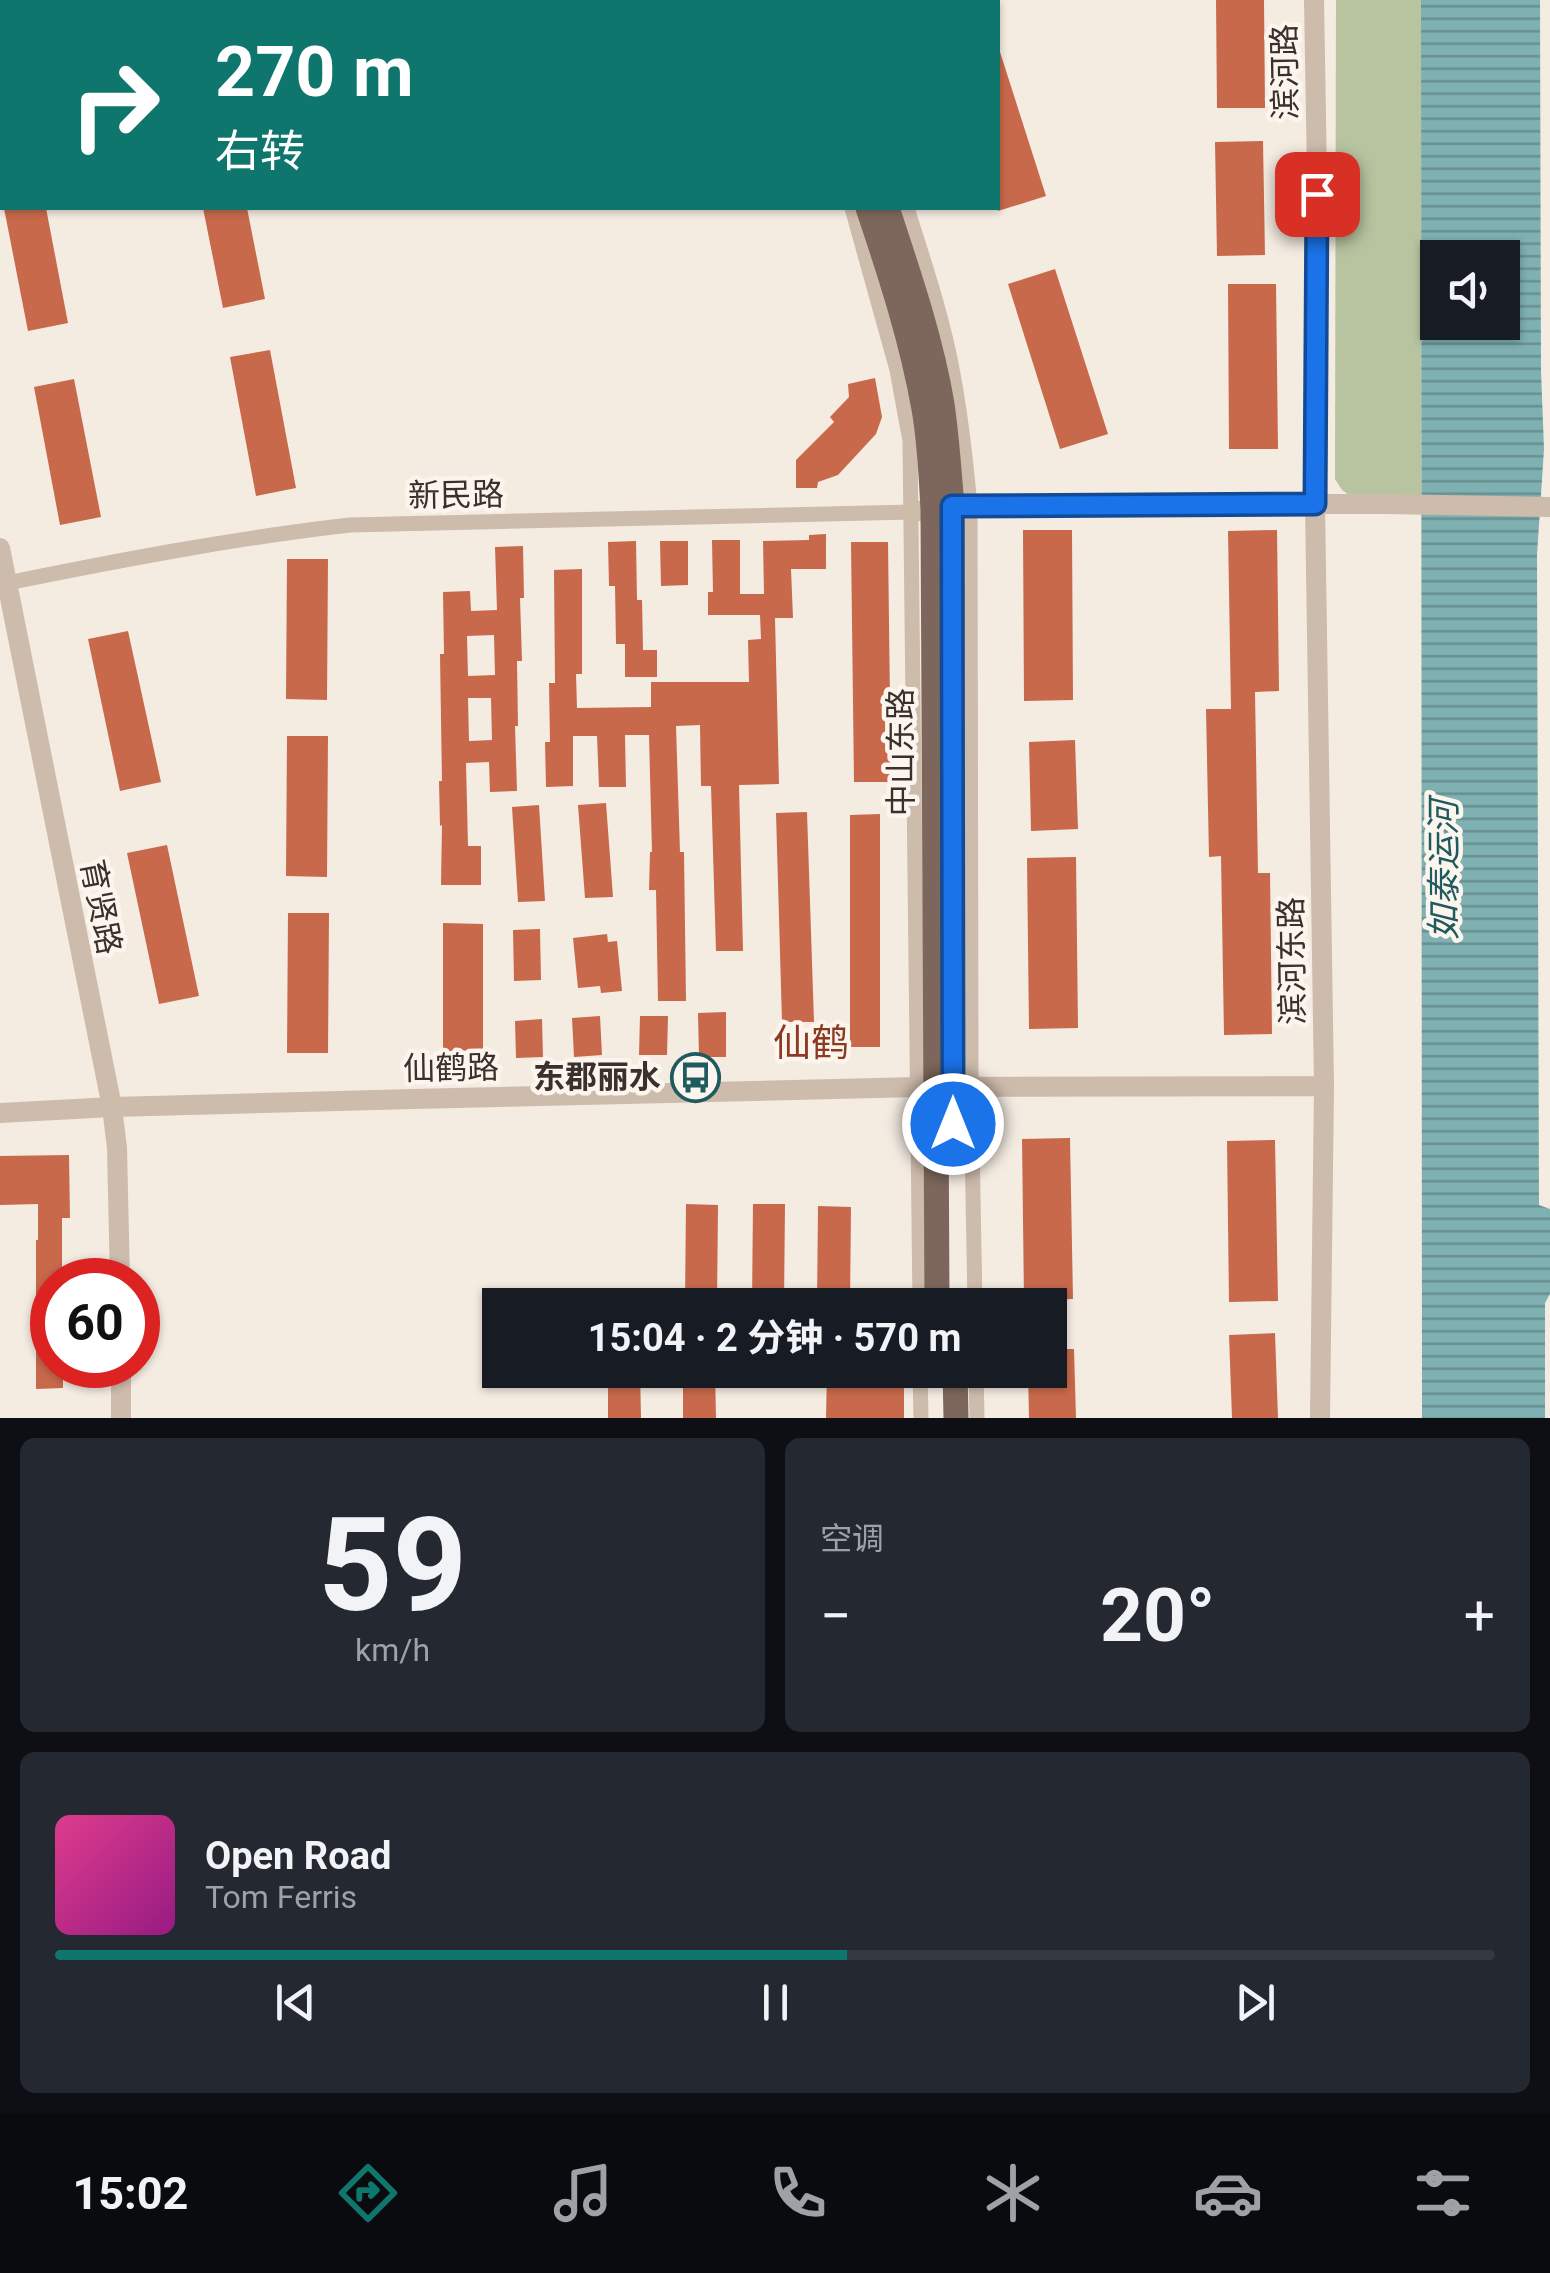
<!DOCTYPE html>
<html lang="zh">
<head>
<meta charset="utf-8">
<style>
  body { margin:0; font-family:Roboto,"Noto Sans SC",sans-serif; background:#242831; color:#f1f3f6; height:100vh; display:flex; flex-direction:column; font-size:38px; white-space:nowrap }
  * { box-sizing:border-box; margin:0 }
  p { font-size:32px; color:#9ea1a6 }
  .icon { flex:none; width:55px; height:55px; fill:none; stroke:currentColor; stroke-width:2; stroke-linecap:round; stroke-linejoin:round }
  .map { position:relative; height:1418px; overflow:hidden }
  .drawer { display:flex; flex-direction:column; gap:20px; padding:20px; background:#0d0f14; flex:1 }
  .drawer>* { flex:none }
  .guide { position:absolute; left:0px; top:0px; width:1000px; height:210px; box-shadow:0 2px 8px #0004; background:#0f766e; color:#fff; overflow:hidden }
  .buttons { position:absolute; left:1420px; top:240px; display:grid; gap:20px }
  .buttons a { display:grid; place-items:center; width:100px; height:100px; border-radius:0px; background:#171b24; box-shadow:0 2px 8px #0004; font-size:50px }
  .speed { position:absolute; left:30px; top:1258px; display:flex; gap:20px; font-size:50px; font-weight:700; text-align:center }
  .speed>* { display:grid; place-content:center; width:130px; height:130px; border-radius:50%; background:#171b24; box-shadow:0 2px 8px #0004; line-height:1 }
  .speed .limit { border:15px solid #d22; background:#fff; color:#111 }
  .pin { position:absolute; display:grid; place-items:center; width:85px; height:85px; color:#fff; margin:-42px; border-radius:20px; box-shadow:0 5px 15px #0006 }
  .me { position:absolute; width:110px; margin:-55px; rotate:0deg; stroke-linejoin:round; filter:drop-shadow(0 0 8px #0008) }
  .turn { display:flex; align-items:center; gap:35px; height:210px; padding:0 50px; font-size:45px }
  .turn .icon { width:130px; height:130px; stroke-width:2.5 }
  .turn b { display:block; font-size:70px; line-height:85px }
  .big { font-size:75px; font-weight:700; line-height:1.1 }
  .drawer .widget { flex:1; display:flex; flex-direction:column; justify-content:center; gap:15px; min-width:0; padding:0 35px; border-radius:15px; background:#242831 }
  .drawer .dial { align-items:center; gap:0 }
  .dial b { font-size:130px; line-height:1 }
  .song { display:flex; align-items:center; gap:30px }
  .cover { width:120px; height:120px; border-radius:15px; background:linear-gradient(135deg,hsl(330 70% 55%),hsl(310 70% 35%)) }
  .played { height:10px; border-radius:5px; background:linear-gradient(90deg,#0f766e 55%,#363941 55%) }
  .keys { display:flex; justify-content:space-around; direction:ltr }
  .heat { display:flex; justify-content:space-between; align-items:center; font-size:55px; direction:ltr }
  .drawer .tiles { flex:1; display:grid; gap:20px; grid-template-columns:1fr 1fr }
  .widget:last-child { grid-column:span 2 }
  .trip { position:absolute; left:482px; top:1288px; width:585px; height:100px; border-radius:0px; background:#171b24; box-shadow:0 2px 8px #0004; font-weight:700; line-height:100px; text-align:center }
  .tab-bar { display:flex; height:160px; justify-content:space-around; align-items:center; background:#090b0e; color:#9ea1a6 }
  .tab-bar .icon { width:70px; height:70px }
  .tab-bar .current { color:#0f766e }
  .tab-bar b { font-size:45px; color:#f1f3f6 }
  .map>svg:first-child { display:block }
  .park { fill:#b8c4a0 }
  .water { fill:url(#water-rules); fill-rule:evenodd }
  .building { fill:#c8694b; fill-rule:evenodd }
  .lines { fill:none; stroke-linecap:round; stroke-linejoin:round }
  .minor { stroke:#cdbbac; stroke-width:15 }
  .tertiary { stroke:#cdbbac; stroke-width:20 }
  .primary { stroke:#7d675c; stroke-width:25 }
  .route-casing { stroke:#114b97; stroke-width:25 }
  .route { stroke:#1a73e8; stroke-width:18 }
  .labels { text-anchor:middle; stroke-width:9; stroke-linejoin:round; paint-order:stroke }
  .street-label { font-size:32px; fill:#3b302b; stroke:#fbf5ee }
  .poi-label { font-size:32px; font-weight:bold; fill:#3b302b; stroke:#fbf5ee; text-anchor:end }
  .water-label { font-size:35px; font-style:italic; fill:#1f5a5e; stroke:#fbf5ee }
  .quarter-label { font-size:38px; fill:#8c3b22; stroke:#fbf5ee }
</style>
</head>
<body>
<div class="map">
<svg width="1550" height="1418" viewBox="0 0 1550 1418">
  <defs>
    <pattern id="water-rules" width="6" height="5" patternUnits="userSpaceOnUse" patternTransform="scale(2.5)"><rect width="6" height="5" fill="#7fb0b2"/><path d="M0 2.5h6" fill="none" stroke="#699091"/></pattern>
  </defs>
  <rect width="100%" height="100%" fill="#f4ebe1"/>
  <path class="park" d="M 1336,0 L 1421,0 L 1421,498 L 1353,498 L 1342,490 L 1335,479 Z"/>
  <path class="water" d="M 1421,0 L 1540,0 L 1541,371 L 1544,449 L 1537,555 L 1539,1205 L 1550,1209 L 1550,1294 L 1545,1303 L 1545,1418 L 1422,1418 ZM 1438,258 L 1502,258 L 1502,322 L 1438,322 Z"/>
  <path class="building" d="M 1216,0 L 1264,0 L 1265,108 L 1217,108 Z
    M 1000,52 L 1046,196 L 998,211 L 998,53 Z
    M 1263,141 L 1265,255 L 1217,256 L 1215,142 Z
    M 4,208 L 46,208 L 68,323 L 28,331 Z
    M 203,208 L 247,208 L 265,299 L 223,308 Z
    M 1055,269 L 1108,434 L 1060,449 L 1008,284 Z
    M 1228,284 L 1276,284 L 1278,449 L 1229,449 Z
    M 270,350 L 296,488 L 256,496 L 230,357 Z
    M 875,378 L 882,417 L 876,434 L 838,475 L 818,482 L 817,488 L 796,488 L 796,460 L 834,422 L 830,417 L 849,397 L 848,384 Z
    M 74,379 L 101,517 L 60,525 L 34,387 Z
    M 1023,530 L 1072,530 L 1073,700 L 1024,701 Z
    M 1277,530 L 1279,691 L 1255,692 L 1258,873 L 1270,873 L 1272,1034 L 1224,1035 L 1221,856 L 1209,857 L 1206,709 L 1231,709 L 1228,531 Z
    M 826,534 L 826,569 L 791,569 L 793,618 L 775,618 L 779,784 L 739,785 L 743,951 L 716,951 L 711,786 L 701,786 L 700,725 L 676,726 L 680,852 L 684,852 L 686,1001 L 658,1001 L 656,890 L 649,890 L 650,852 L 652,852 L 649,735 L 625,735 L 626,787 L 599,787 L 597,736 L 573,736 L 573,786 L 546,787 L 545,742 L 550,742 L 549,683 L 555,683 L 554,570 L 582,569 L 582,674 L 576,674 L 577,708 L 651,707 L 651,682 L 749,682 L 748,640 L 761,639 L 760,615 L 708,615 L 708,592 L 713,592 L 712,540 L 740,540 L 740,594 L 764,594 L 763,541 L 809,540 L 809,535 Z
    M 636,541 L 637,600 L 642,600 L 643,650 L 657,650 L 657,677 L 625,677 L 625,644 L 616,644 L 615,586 L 609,586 L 608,542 Z
    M 660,541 L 688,541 L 688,585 L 661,586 Z
    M 851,542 L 888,542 L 891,782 L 854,782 Z
    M 523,546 L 524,598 L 520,598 L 522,661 L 517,661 L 518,726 L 515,726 L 517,791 L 490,792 L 489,762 L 466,763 L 468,846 L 481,846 L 481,885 L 441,885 L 442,825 L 440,826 L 439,781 L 442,781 L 440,654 L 444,654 L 443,592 L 470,591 L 471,611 L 497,610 L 495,547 ZM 494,635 L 495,675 L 468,676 L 467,636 ZM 468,698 L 491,698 L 492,740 L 469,741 Z
    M 287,559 L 328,559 L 327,700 L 286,699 Z
    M 128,631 L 161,782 L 120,791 L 88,639 Z
    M 287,736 L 328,736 L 327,877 L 286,876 Z
    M 1075,740 L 1078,829 L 1031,831 L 1029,742 Z
    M 606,803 L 613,897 L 585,898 L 578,805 Z
    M 539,805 L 545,901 L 518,902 L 512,807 Z
    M 807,812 L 814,1022 L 782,1022 L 776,813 Z
    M 880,814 L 880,1047 L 850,1047 L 850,815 Z
    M 167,845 L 199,996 L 159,1004 L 127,853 Z
    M 1076,857 L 1078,1028 L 1029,1029 L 1027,858 Z
    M 288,913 L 329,913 L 328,1053 L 287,1053 Z
    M 443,923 L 483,924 L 483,1063 L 443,1063 Z
    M 540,929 L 541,980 L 514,981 L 513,930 Z
    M 607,934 L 608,942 L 617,941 L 622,991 L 601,993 L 600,986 L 578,988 L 573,938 Z
    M 726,1012 L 726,1057 L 699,1057 L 698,1013 Z
    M 600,1016 L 602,1055 L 574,1057 L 572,1018 Z
    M 640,1016 L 668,1016 L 667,1055 L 639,1055 Z
    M 542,1019 L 543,1057 L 516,1058 L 515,1021 Z
    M 1070,1138 L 1073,1299 L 1024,1300 L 1022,1139 Z
    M 1275,1140 L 1278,1301 L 1229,1302 L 1227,1141 Z
    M 69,1155 L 70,1218 L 62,1218 L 62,1280 L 52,1280 L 52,1365 L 63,1365 L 63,1388 L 36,1389 L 36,1240 L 38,1240 L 38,1204 L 0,1205 L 0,1156 Z
    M 686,1204 L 718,1205 L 717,1305 L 685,1305 Z
    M 753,1204 L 785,1204 L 784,1305 L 752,1305 Z
    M 818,1206 L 851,1207 L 850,1305 L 817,1305 Z
    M 1275,1333 L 1278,1418 L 1232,1418 L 1229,1335 Z
    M 1050,1349 L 1074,1349 L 1076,1418 L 1029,1418 L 1028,1370 L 1050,1370 Z
    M 608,1370 L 640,1370 L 641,1418 L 608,1418 Z
    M 683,1370 L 715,1370 L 716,1418 L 683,1418 Z
    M 827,1370 L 904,1370 L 904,1418 L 826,1418 Z"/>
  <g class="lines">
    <path class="minor" d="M 785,0 L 786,2
      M 841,0 L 842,2
      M 852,208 L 897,370 L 910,441 L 920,1305
      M 907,208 C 924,262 943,318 953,374 C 961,417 966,462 970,506 L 971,1087 L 975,1305
      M 7,583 C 121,560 235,538 350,525 L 912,512
      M 920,1370 L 921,1418
      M 976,1370 L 977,1418"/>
    <path class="tertiary" d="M 1314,0 L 1318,232 L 1315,504 L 1324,1086 L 1320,1418
      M 912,512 L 952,506 L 1004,504 L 1384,504 L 1550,507
      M 0,548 L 112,1107 L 117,1148 L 120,1280
      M 0,1113 L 112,1107 L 413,1099 L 918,1087 L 1324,1086
      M 121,1365 L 121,1418"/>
    <path class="primary" d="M 801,0 L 802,2
      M 822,0 L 823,2
      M 868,208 C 890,273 912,341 924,409 C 930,442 931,476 933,509 L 937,1305
      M 887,208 C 908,272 931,338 942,404 C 947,438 949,472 952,506 L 952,1010
      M 955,1370 L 956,1418"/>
  </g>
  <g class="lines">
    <defs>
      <path id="route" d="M 953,1124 L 952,506 L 1315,504 L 1317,194"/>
    </defs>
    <use href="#route" class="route-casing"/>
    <use href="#route" class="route"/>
  </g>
  <defs>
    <symbol id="bus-ring" viewBox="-11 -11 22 22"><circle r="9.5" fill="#fbf5ee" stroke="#1f5a5e" stroke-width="1.5"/><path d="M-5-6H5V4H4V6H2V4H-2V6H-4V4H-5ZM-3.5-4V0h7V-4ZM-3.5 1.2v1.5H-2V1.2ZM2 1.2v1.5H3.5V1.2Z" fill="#1f5a5e"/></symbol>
  </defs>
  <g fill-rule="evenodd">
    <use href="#bus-ring" x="668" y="1050" width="55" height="55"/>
  </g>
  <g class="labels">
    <g class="street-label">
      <text transform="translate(1285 72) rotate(-91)" y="11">滨河路</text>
      <text transform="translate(456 495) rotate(-1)" y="11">新民路</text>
      <text transform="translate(901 752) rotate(-90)" y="11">中山东路</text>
      <text transform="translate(101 907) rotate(79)" y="11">育贤路</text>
      <text transform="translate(1292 961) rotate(-91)" y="11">滨河东路</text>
      <text transform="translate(451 1068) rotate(-1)" y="11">仙鹤路</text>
    </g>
    <g class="poi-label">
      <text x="661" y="1088">东郡丽水</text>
    </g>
    <g class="water-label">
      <text transform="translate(1444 870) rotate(-90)" y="12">如泰运河</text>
    </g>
    <g class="quarter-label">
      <text x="811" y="1056">仙鹤</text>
    </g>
  </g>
</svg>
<div class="buttons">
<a><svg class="icon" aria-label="sound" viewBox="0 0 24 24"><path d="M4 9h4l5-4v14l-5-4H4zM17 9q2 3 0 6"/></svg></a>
</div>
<div class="speed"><div class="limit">60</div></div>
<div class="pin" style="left:1317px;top:194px;background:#d93025"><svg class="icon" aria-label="arrive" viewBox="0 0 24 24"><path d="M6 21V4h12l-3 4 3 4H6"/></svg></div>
<svg class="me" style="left:953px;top:1124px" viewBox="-20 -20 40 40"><circle r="17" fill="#1a73e8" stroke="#fff" stroke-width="3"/><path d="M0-11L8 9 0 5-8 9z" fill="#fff"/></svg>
<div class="trip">15:04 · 2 分钟 · 570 m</div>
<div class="guide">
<div class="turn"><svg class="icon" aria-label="right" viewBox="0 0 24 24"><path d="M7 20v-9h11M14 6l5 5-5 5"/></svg><div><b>270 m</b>右转</div></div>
</div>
</div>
<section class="drawer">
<div class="tiles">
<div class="widget dial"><b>59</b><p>km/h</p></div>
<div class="widget"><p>空调</p>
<div class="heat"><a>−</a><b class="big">20°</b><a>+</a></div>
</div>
<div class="widget">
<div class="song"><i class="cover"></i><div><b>Open Road</b><p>Tom Ferris</p></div></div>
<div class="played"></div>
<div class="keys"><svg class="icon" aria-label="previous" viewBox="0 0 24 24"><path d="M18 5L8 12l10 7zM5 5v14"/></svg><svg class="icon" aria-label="pause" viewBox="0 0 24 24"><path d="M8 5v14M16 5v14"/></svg><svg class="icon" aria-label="next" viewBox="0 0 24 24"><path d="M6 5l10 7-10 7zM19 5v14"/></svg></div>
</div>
</div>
</section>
<nav class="tab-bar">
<b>15:02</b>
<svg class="icon current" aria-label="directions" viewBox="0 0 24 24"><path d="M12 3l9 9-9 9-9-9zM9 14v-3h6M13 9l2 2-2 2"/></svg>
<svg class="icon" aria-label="music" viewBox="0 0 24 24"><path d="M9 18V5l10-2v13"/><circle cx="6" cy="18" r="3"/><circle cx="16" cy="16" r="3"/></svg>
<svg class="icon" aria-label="phone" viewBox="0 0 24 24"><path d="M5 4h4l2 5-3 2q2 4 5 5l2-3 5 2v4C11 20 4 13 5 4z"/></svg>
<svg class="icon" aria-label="climate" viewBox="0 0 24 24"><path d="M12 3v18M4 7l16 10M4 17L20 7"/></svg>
<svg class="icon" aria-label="car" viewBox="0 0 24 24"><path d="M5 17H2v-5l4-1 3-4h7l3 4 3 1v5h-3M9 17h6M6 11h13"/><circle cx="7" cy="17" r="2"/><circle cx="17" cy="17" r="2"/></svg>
<svg class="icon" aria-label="filters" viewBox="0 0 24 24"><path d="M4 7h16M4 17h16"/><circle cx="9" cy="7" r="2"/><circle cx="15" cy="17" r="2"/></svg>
</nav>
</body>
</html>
